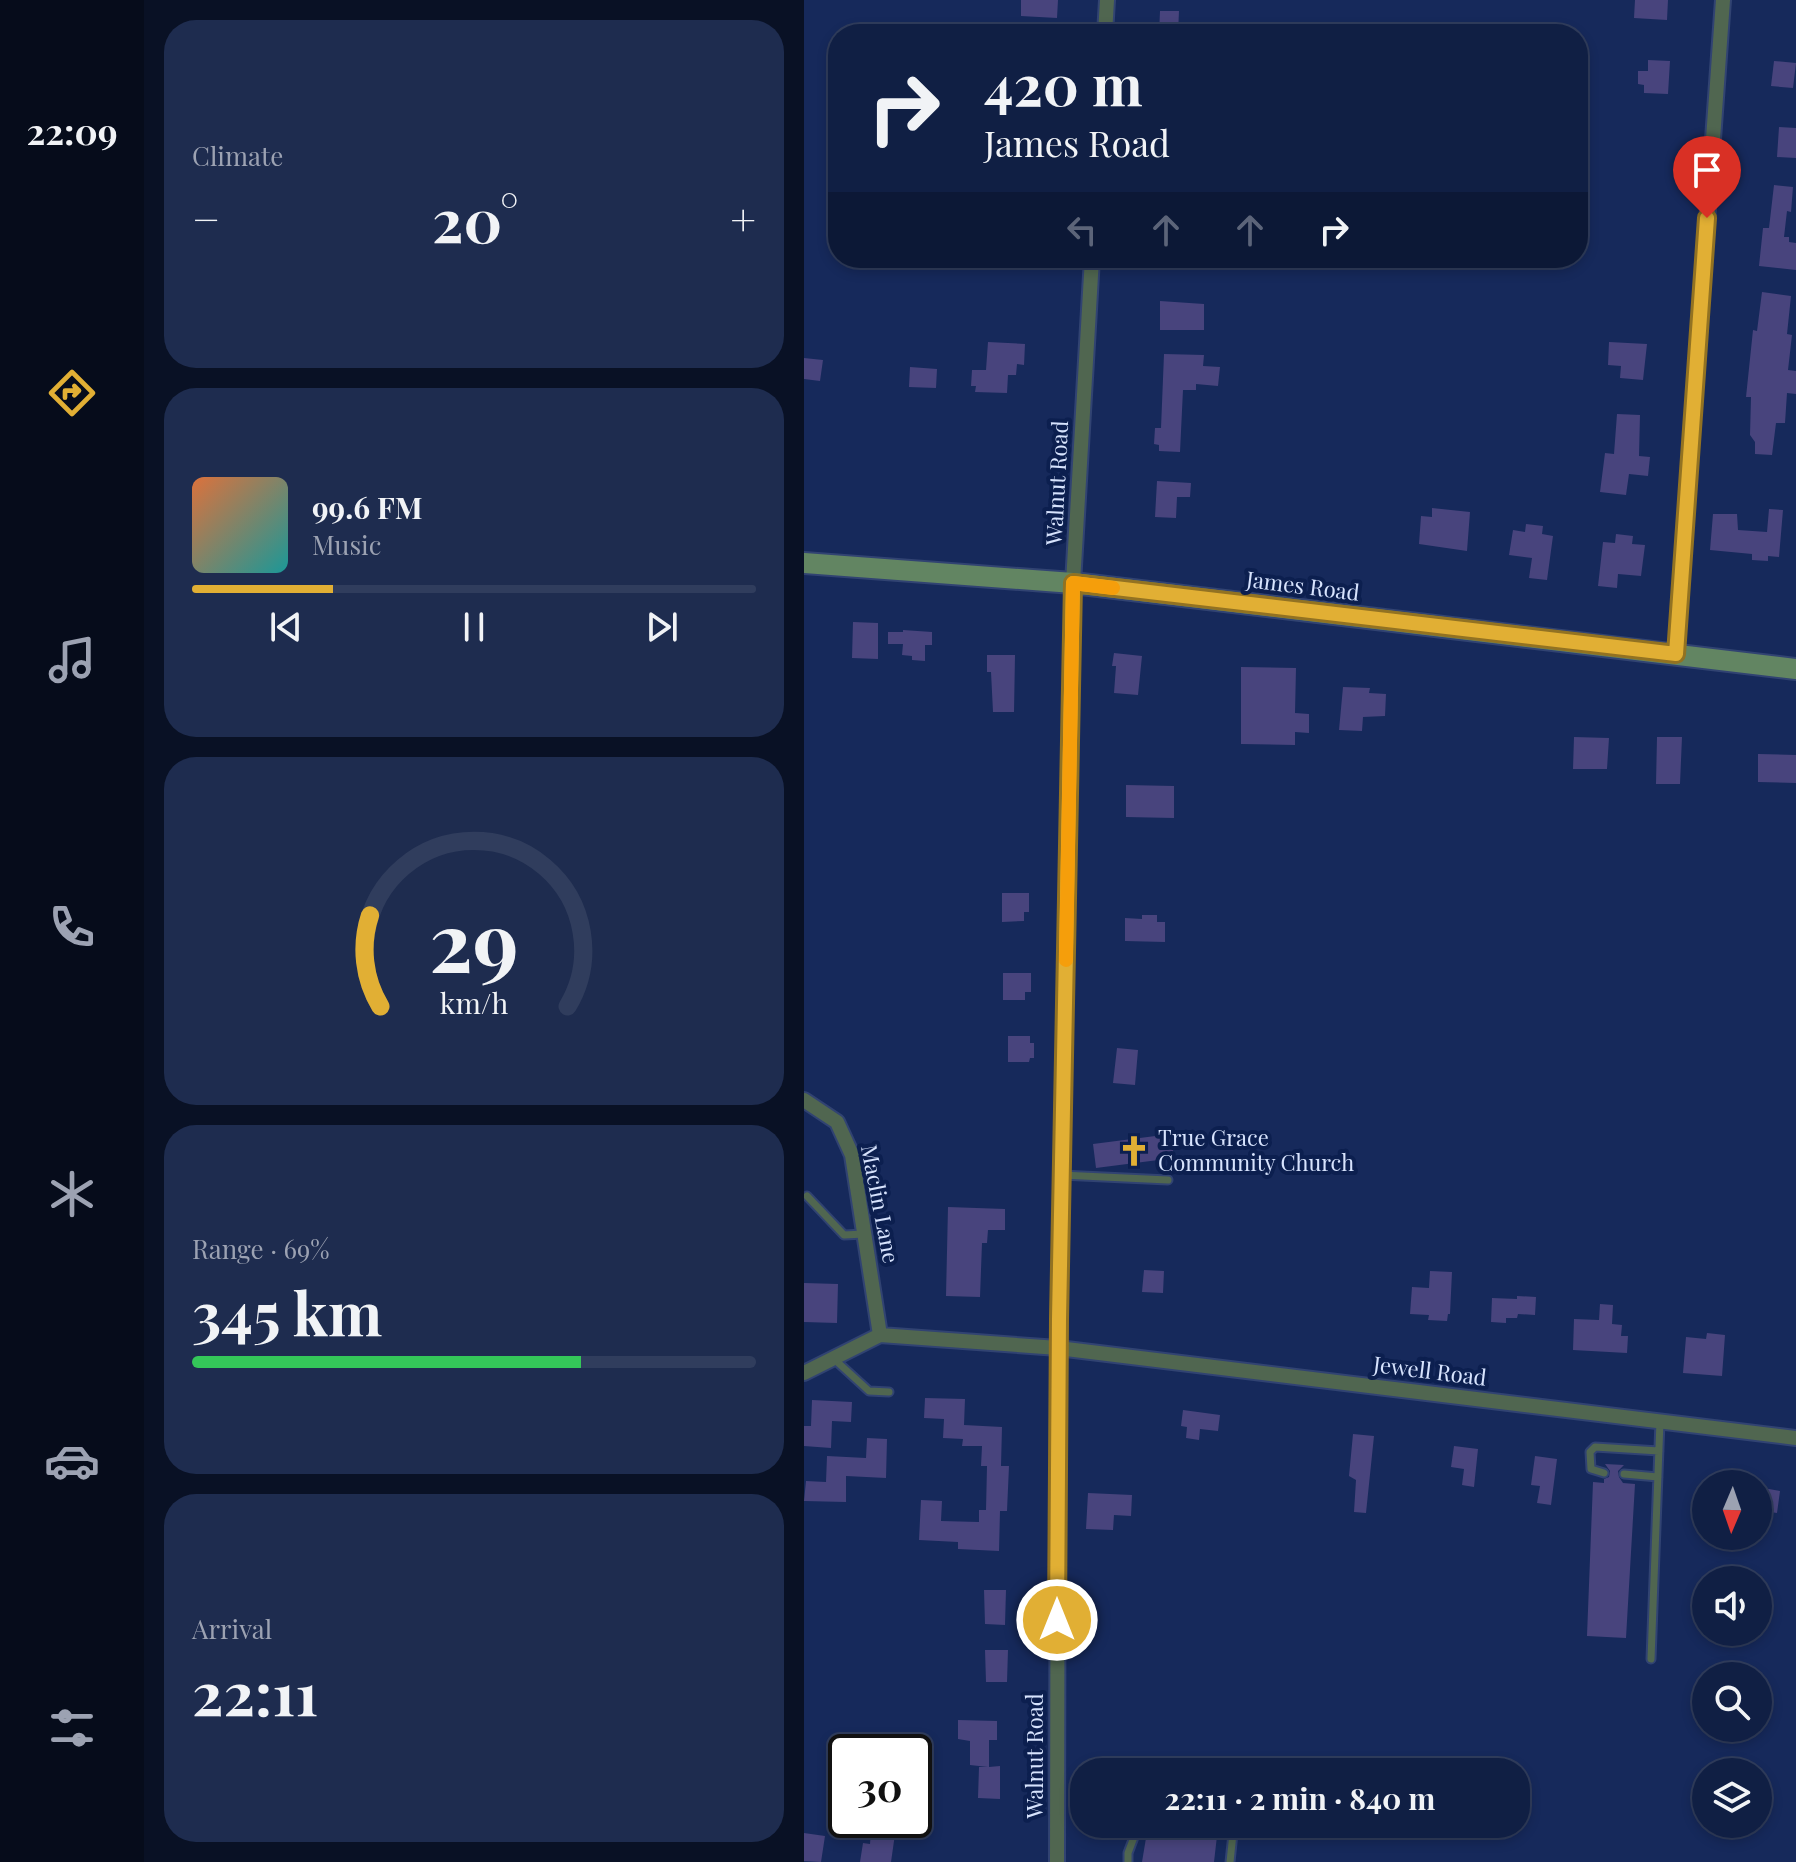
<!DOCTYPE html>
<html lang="en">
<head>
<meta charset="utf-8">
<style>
  body { margin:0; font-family:"Playfair Display",serif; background:#1e2c4f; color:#f1f3f6; height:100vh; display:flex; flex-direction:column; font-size:30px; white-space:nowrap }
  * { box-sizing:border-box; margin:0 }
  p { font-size:26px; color:#9ca2b2 }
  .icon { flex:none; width:44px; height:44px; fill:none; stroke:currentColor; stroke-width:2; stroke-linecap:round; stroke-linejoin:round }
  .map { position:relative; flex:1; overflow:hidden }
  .panel { display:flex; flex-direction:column; gap:20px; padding:20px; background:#091125; width:660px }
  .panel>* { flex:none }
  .top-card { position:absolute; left:24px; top:24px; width:760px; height:244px; border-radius:32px; box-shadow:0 4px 12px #0003,0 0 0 2px #303d5d; background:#101f44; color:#f1f3f6; overflow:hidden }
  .needle { width:52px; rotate:182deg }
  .controls { position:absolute; left:888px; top:1470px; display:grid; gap:16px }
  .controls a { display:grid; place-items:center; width:80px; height:80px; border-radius:50%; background:#101f44; box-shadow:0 4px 12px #0003,0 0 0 2px #303d5d; font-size:40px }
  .speed { position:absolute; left:24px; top:1734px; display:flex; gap:16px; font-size:40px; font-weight:700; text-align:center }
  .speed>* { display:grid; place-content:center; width:104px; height:104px; border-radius:50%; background:#101f44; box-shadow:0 4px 12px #0003,0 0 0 2px #303d5d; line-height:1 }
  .speed .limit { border:4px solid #111; border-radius:12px; background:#fff; color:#111 }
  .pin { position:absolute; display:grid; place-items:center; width:68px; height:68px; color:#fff; margin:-82px -34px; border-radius:50% 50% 50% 0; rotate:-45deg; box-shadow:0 0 8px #0007 }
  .pin .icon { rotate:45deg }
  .me { position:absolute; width:88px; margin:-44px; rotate:0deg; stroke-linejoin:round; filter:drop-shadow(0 0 6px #0008) }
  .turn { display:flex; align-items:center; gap:28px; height:168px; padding:0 24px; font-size:36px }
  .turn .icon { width:104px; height:104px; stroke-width:2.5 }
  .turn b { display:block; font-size:56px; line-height:68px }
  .lanes { display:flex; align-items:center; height:76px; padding:0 24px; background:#0003; justify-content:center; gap:40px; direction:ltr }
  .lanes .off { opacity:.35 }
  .big { font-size:60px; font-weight:700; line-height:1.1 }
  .panel .card { flex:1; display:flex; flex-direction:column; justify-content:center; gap:12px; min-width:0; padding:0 28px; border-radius:32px; background:#1e2c4f }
  .panel .dial { align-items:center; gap:0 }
  .dial svg { height:208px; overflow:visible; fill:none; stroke:#303d5d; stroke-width:7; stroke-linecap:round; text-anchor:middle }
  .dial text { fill:#f1f3f6; stroke:none }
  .song { display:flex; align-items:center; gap:24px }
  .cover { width:96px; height:96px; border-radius:12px; background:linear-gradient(135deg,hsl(20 70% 55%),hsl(180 70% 35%)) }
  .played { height:8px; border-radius:4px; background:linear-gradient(90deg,#e1af34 25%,#303d5d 25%) }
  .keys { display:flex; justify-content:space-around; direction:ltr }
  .heat { display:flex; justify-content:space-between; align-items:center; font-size:44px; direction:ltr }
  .charge { height:12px; border-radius:6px; background:linear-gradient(90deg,#34c759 69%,#303d5d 0) }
  .trip { position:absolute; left:266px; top:1758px; width:460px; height:80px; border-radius:32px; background:#101f44; box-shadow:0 4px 12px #0003,0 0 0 2px #303d5d; font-weight:700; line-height:80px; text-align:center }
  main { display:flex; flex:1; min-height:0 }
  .tab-bar { display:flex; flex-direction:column; width:144px; justify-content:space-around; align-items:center; background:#060c1b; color:#9ca2b2 }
  .tab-bar .icon { width:56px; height:56px }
  .tab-bar .on { color:#e1af34 }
  .tab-bar b { font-size:36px; color:#f1f3f6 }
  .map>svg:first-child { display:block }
  .building { fill:#48447d }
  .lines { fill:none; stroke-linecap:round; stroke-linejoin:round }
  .lane-casing { stroke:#314372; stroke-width:11 }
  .street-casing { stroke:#314372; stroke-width:18 }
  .secondary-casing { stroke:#314372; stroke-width:24 }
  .lane { stroke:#506650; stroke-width:7 }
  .street { stroke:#506650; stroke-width:14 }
  .secondary { stroke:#628562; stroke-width:20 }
  .route-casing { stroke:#927222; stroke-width:20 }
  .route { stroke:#e1af34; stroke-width:14 }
  .slow { stroke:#f59e0b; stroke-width:14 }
  .labels { text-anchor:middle; stroke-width:8; stroke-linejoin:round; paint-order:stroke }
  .street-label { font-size:22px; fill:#d7e3fd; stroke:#0c1f4f }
  .poi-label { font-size:22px; fill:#d7e3fd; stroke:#0c1f4f; text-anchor:start }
</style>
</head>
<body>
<main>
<nav class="tab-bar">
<b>22:09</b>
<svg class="icon on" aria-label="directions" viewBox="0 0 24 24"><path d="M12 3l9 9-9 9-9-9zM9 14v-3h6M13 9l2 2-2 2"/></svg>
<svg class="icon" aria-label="music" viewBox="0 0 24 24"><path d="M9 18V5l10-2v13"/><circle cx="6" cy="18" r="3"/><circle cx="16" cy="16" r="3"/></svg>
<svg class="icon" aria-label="phone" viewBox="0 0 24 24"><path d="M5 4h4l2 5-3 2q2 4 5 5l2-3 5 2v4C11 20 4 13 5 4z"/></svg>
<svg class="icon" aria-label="climate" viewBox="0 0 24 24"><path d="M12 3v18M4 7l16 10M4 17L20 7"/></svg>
<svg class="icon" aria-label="car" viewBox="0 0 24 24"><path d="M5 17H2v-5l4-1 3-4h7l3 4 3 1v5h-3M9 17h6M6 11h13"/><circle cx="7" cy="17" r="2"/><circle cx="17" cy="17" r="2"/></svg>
<svg class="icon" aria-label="filters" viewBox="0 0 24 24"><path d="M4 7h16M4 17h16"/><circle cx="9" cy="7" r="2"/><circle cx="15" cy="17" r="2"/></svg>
</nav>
<section class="panel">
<div class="card"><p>Climate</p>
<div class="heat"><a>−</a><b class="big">20°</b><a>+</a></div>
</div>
<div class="card">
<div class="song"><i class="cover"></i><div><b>99.6 FM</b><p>Music</p></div></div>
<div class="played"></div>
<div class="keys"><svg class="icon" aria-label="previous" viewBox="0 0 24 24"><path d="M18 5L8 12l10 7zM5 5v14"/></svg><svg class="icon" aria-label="pause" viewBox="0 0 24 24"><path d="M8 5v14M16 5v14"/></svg><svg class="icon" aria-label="next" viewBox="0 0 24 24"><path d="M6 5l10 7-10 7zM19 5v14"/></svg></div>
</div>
<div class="card dial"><svg viewBox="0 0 100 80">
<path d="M14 69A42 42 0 1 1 86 69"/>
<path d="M14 69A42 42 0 0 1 10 34" stroke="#e1af34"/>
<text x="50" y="56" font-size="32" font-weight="700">29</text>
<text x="50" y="72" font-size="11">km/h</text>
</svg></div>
<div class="card"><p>Range · 69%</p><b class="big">345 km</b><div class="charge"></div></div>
<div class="card"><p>Arrival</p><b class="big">22:11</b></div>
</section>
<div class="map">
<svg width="992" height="1862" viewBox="0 0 992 1862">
  <rect width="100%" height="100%" fill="#16295b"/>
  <path class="building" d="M 217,0 L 254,0 L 253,18 L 217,16 Z
    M 831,0 L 864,0 L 863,20 L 830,18 Z
    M 356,11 L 375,11 L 374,34 L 355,34 Z
    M 844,60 L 866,61 L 864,94 L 840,93 L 840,85 L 834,84 L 834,71 L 844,71 Z
    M 970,61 L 992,63 L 989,88 L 967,86 Z
    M 975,127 L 992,128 L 992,158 L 973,157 Z
    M 970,185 L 989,187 L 987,212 L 983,211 L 980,237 L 985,237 L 985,242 L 992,243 L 992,270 L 955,266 L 959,228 L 965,228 Z
    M 958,292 L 987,296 L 983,334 L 988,335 L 984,370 L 992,371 L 992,394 L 983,393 L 981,423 L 972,423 L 968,455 L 951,454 L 951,442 L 946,435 L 947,397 L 942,397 L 949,330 L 953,331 Z
    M 356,301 L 400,304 L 400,330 L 356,330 Z
    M 184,342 L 221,344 L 220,365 L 213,364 L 212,375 L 204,375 L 203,393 L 171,392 L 172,386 L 167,386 L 168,370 L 182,370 Z
    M 805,342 L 843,344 L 839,380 L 816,378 L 817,366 L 804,365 Z
    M 360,354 L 400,355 L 399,366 L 416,367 L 414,386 L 392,384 L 392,390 L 379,390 L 376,452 L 355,451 L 355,445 L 350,444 L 351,428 L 357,428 Z
    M 0,358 L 19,360 L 16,381 L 0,379 Z
    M 106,367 L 133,369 L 132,388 L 105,387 Z
    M 813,414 L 836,415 L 835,456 L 846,457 L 844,476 L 825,474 L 822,495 L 796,492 L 801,453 L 810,454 Z
    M 353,481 L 387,483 L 386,497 L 373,497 L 372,518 L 351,517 Z
    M 628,508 L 666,512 L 663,551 L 615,544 L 617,516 L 628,517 Z
    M 965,509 L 979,510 L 975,557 L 964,556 L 964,561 L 948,560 L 948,554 L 906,550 L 909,514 L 933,514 L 934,530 L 963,532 Z
    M 722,524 L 739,526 L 738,534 L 749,536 L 743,580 L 725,578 L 728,558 L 705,555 L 709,530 L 721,532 Z
    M 812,534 L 829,536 L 828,544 L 841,545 L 837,576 L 814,574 L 813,588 L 794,586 L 799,542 L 811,543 Z
    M 49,622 L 74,623 L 74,659 L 48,658 Z
    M 99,630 L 128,632 L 128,645 L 121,645 L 121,661 L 108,660 L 108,656 L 98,655 L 99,644 L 84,644 L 84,632 L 99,632 Z
    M 310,653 L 338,656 L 334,695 L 310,693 L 312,666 L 308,666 Z
    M 183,655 L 211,655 L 210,712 L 189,712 L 187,672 L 183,672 Z
    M 437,667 L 492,668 L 491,713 L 505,714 L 505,733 L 491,732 L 491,745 L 437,744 Z
    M 539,687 L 566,688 L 565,693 L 582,694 L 581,716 L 559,717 L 558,731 L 535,730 Z
    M 770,737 L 805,738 L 803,769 L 769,769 Z
    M 853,737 L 878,737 L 876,784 L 852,784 Z
    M 954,754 L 992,755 L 992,783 L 954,782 Z
    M 322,785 L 370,786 L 370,818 L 322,817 Z
    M 198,893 L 225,893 L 225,912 L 220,912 L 220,921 L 198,922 Z
    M 338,915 L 353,915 L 353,922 L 361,922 L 361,942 L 321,941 L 321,918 L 338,919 Z
    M 199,973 L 227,973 L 227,992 L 221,992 L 221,1000 L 199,1000 Z
    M 204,1036 L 226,1036 L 226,1043 L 230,1043 L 230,1058 L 226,1058 L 225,1062 L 204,1062 Z
    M 313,1048 L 334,1050 L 331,1085 L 309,1083 Z
    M 367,1134 L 370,1158 L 292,1168 L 289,1144 Z
    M 144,1207 L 201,1209 L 201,1230 L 184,1230 L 183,1243 L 178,1243 L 176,1297 L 142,1296 Z
    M 340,1270 L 360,1271 L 359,1293 L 338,1292 Z
    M 626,1271 L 648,1272 L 646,1314 L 644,1314 L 643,1321 L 624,1320 L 625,1315 L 606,1314 L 608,1287 L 625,1288 Z
    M 0,1283 L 34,1284 L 33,1323 L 0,1322 Z
    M 713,1296 L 732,1297 L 731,1315 L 714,1314 L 713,1318 L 702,1318 L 702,1323 L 687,1322 L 688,1298 L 713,1299 Z
    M 796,1304 L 809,1305 L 808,1324 L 818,1325 L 817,1336 L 824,1336 L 823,1353 L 769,1350 L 770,1319 L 795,1320 Z
    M 903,1333 L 921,1335 L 918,1376 L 879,1373 L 882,1337 L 902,1339 Z
    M 121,1398 L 161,1399 L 160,1425 L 198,1427 L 197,1466 L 205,1466 L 203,1511 L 196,1511 L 195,1551 L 154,1549 L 154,1542 L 115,1540 L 117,1500 L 138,1501 L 137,1521 L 175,1522 L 175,1510 L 182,1510 L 183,1466 L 177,1466 L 178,1446 L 158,1446 L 159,1439 L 139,1438 L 140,1419 L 120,1418 Z
    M 8,1400 L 48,1402 L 47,1422 L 28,1421 L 27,1448 L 0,1446 L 0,1426 L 7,1426 Z
    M 379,1410 L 416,1415 L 414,1431 L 396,1429 L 395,1440 L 382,1438 L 383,1427 L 377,1426 Z
    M 549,1434 L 570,1436 L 562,1513 L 550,1512 L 552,1480 L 545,1476 Z
    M 63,1438 L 83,1439 L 82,1478 L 42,1476 L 42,1502 L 0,1501 L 2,1481 L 22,1482 L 23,1456 L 62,1458 Z
    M 650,1446 L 674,1449 L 670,1487 L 658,1485 L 660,1469 L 647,1467 Z
    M 731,1456 L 753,1459 L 747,1505 L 733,1503 L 736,1486 L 727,1485 Z
    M 801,1464 L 820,1465 L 814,1471 L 815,1477 L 819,1483 L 831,1484 L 822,1638 L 783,1636 L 789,1482 L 800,1483 L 800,1479 L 805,1477 L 806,1471 Z
    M 954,1487 L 976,1491 L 973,1513 L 954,1510 Z
    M 284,1493 L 328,1495 L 327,1516 L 310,1515 L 309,1530 L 282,1529 Z
    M 180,1590 L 202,1590 L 201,1625 L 181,1624 Z
    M 181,1650 L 204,1650 L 203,1682 L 182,1682 Z
    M 154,1720 L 193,1721 L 193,1740 L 185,1740 L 185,1767 L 196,1766 L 196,1799 L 174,1798 L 175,1767 L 184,1767 L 166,1765 L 166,1741 L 154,1739 Z
    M 344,1826 L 413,1836 L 410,1862 L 338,1862 Z
    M 67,1831 L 91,1834 L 87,1862 L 56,1862 L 59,1843 L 66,1844 Z
    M 0,1833 L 21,1836 L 17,1862 L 0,1861 Z"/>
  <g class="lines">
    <defs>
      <path id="lane" d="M 257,1175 L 364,1180
        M 3,1196 L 40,1235 L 60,1234
        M 30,1359 L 65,1391 L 85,1392
        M 800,1473 L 787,1469 L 786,1452 L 791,1447 L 855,1451
        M 820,1474 L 854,1477
        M 847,1659 L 856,1421
        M 324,1862 L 324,1853 L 335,1824
        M 426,1862 L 430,1824"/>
      <path id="street" d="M 301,34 L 303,0
        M 872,654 L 919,0
        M 0,1100 L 33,1122 L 48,1155 L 76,1335
        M 0,1373 L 76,1335 L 254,1348 L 992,1438
        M 253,1862 L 254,1348 L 269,583 L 288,258"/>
      <path id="secondary" d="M 0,563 L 269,583 L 992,669"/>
    </defs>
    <use href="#lane" class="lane-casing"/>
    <use href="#street" class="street-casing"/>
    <use href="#secondary" class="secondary-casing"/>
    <use href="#lane" class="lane"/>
    <use href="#street" class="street"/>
    <use href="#secondary" class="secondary"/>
  </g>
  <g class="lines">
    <defs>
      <path id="route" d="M 253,1620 L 255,1319 L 269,583 L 872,654 L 903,218"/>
    </defs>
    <use href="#route" class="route-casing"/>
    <use href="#route" class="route"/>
    <path class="slow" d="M 262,960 L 269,583 L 309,588"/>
  </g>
  <defs>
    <symbol id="church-bare" viewBox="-9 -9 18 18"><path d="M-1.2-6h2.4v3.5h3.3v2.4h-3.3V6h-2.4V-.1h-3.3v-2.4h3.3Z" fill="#e1af34" stroke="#0c1f4f" stroke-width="2.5" paint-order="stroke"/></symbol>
  </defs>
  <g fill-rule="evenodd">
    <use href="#church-bare" x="308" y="1129" width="44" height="44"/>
  </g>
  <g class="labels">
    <g class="street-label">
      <text transform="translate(253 483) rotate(-87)" y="8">Walnut Road</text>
      <text transform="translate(499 586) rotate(7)" y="8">James Road</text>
      <text transform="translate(76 1204) rotate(79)" y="8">Maclin Lane</text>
      <text transform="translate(626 1371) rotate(7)" y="8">Jewell Road</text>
      <text transform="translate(231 1756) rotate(-90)" y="8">Walnut Road</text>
    </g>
    <g class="poi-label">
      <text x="354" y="1146">True Grace<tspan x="354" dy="25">Community Church</tspan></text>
    </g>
  </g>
</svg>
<div class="controls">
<a><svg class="needle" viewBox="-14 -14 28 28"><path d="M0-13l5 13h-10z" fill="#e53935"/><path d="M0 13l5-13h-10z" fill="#9ca2b2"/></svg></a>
<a><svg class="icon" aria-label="sound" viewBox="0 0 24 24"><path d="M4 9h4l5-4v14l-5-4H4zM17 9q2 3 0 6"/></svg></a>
<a><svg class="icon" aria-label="search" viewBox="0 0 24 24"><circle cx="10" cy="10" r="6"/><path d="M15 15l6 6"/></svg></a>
<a><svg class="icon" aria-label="layers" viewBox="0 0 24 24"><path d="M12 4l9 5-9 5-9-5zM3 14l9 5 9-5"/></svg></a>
</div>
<div class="speed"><div class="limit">30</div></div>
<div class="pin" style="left:903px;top:218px;background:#d93025"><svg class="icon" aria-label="arrive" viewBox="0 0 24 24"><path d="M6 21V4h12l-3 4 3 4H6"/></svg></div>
<svg class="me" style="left:253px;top:1620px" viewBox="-20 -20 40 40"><circle r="17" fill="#e1af34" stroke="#fff" stroke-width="3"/><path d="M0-11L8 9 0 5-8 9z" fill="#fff"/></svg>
<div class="trip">22:11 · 2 min · 840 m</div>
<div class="top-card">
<div class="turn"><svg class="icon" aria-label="right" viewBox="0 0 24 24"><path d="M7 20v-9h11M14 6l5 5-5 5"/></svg><div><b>420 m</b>James Road</div></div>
<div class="lanes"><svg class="icon off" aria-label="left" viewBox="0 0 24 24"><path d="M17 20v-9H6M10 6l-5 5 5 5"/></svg><svg class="icon off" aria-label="ahead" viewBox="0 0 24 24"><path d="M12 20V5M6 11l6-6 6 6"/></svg><svg class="icon off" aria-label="ahead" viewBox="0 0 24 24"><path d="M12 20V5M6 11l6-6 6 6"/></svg><svg class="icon" aria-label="right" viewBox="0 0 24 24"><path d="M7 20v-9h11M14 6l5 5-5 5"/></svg></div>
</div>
</div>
</main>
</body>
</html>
